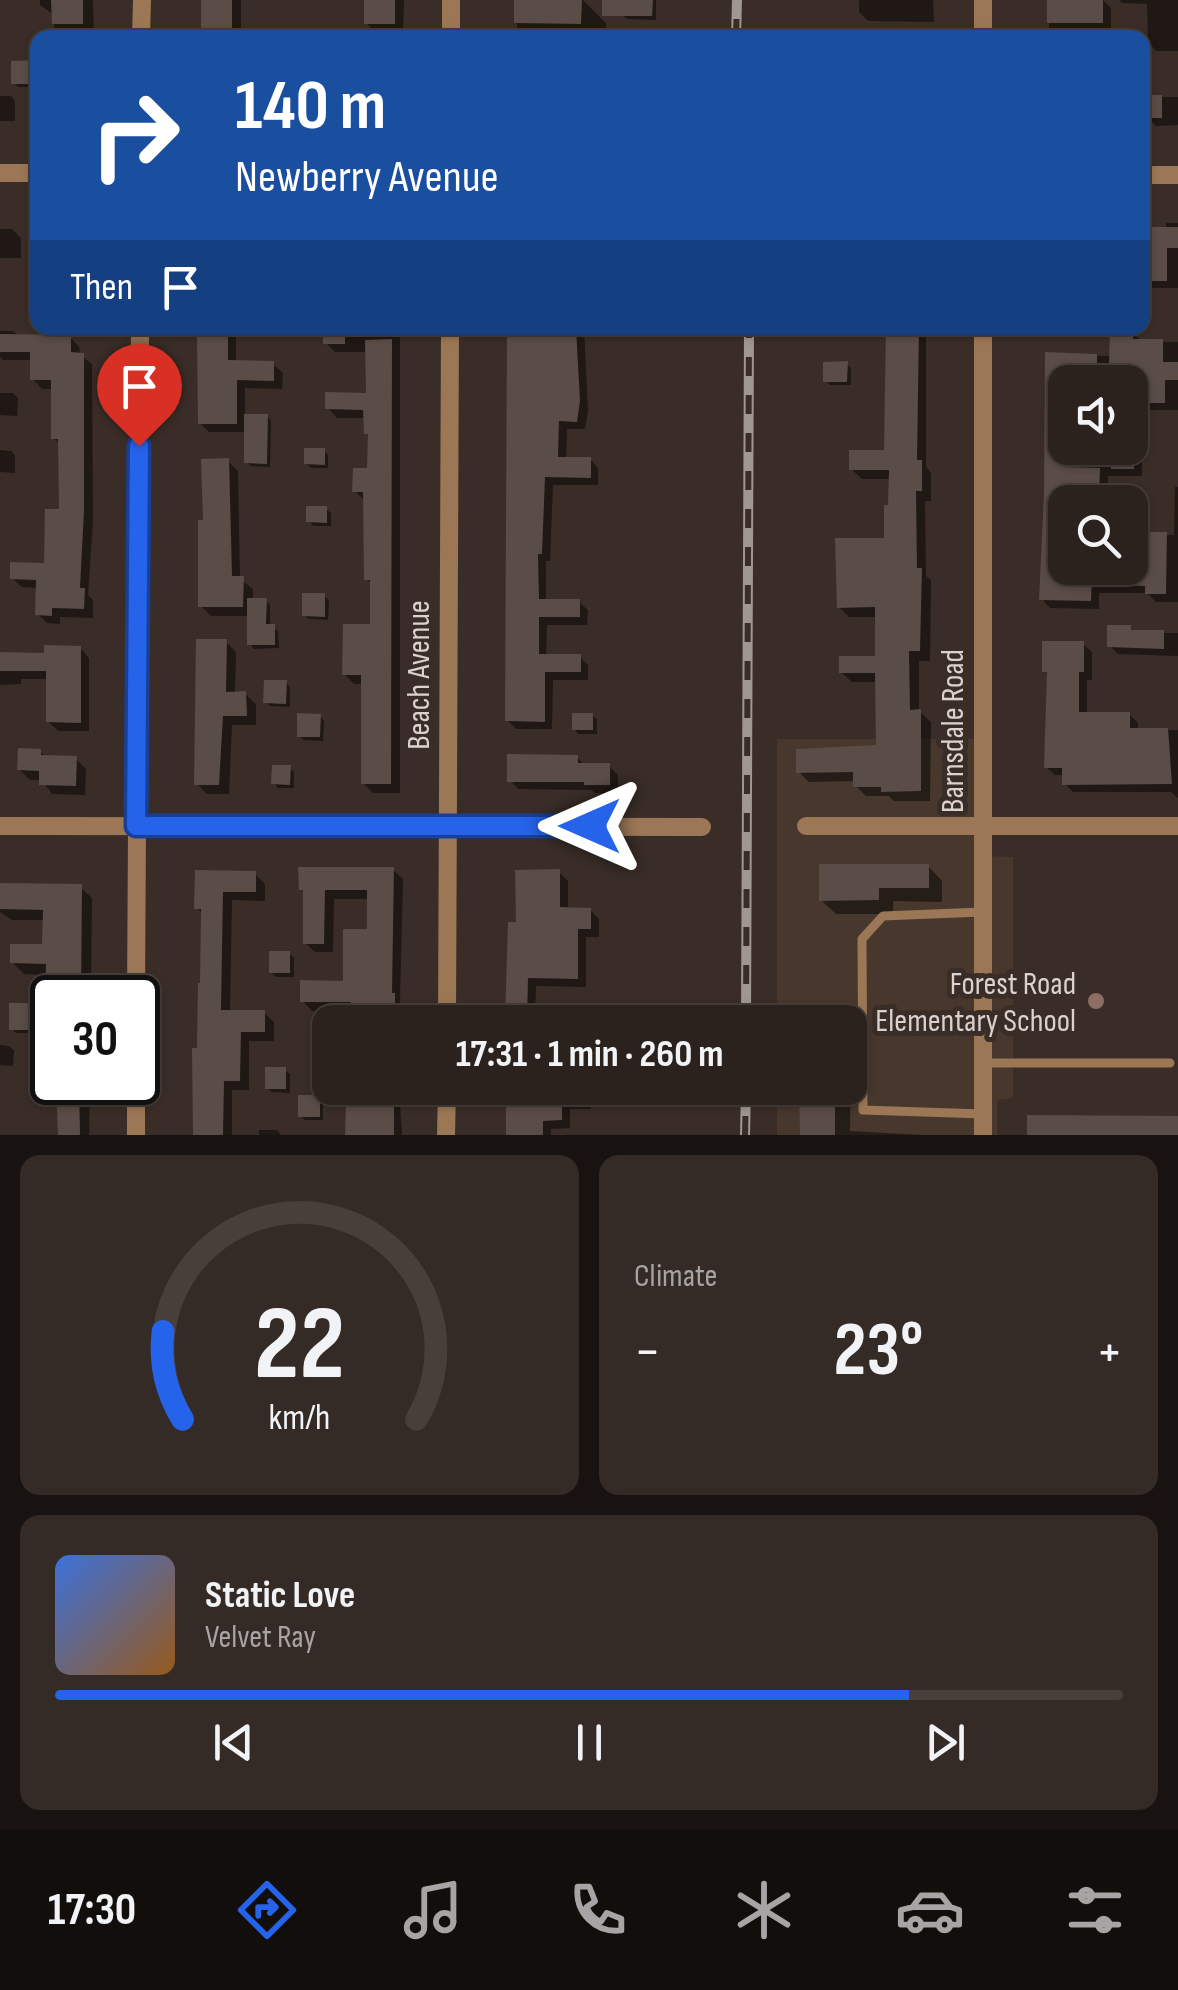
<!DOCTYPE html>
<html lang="en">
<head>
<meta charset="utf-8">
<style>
  body { margin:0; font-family:"Sofia Sans Condensed",sans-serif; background:#342a26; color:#f1f3f6; height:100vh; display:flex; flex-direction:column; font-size:38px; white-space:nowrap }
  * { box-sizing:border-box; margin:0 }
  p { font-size:32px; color:#a6a4a4 }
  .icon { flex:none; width:55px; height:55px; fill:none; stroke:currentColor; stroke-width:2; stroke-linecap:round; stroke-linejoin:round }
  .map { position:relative; height:1135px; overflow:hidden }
  .drawer { display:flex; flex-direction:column; gap:20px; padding:20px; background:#181310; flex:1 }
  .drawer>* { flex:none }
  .banner { position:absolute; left:30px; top:30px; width:1120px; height:305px; border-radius:20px; box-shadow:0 2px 8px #0004,0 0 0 2px #483f3b; background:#1a4fa0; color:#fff; overflow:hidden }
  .controls { position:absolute; left:1048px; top:365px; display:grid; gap:20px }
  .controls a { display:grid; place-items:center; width:100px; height:100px; border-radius:20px; background:#2c221d; box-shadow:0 2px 8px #0004,0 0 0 2px #483f3b; font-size:50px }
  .speed { position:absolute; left:30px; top:975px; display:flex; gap:20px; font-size:50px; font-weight:700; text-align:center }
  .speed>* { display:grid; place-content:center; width:130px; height:130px; border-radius:50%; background:#2c221d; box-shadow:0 2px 8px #0004,0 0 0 2px #483f3b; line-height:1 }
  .speed .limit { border:5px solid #111; border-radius:15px; background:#fff; color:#111 }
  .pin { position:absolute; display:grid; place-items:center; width:85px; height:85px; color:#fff; margin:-102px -42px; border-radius:50% 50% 50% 0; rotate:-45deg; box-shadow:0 0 10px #0007 }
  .pin .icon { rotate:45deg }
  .me { position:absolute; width:110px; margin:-55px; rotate:270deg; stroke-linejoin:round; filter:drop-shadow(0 0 8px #0008) }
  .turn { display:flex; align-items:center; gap:35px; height:210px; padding:0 40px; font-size:45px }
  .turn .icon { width:130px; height:130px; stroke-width:2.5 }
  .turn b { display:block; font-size:70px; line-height:85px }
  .then { display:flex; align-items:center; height:95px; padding:0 40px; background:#0003; gap:20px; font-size:38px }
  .big { font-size:75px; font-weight:700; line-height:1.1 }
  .drawer .widget { flex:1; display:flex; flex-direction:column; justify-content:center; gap:15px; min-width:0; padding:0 35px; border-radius:20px; background:#342a26 }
  .drawer .dial { align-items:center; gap:0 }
  .dial svg { height:260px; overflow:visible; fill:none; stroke:#483f3b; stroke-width:7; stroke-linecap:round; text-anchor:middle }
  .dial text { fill:#f1f3f6; stroke:none }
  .song { display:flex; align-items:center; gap:30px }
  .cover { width:120px; height:120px; border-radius:15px; background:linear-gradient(135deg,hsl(220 70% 55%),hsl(30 70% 35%)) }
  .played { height:10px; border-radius:5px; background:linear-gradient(90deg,#2563eb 80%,#483f3b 80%) }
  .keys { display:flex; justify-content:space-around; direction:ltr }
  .heat { display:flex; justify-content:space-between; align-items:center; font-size:55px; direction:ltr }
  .drawer .tiles { flex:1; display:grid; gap:20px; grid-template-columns:1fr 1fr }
  .widget:last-child { grid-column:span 2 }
  .trip { position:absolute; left:312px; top:1005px; width:555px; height:100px; border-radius:20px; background:#2c221d; box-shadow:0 2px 8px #0004,0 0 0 2px #483f3b; font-weight:700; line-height:100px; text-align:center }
  .tab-bar { display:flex; height:160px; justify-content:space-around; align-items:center; background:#120e0c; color:#a6a4a4 }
  .tab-bar .icon { width:70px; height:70px }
  .tab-bar .current { color:#2563eb }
  .tab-bar b { font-size:45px; color:#f1f3f6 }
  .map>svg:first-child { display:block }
  .industrial { fill:#47372c }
  .shadow { fill:#0007 }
  .building { fill:#5a4c46 }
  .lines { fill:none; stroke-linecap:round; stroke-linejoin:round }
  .lane { stroke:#9b7756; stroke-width:9 }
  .street { stroke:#9b7756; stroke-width:18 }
  .rail-casing { stroke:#a19792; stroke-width:10 }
  .rail { stroke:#3a2d27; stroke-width:6; stroke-dasharray:19; stroke-linecap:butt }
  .route-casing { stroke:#184099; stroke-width:25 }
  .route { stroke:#2563eb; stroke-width:18 }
  .education-dot { fill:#8d6e63; stroke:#3a2d27; stroke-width:4 }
  .labels { text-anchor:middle; stroke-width:10; stroke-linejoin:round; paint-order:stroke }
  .street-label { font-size:32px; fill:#dbd2ce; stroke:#3a2d27 }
  .poi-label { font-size:32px; fill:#dbd2ce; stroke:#3a2d27; text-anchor:end }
</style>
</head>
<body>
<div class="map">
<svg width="1178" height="1135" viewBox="0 0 1178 1135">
  <rect width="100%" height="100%" fill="#3a2d27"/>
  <path class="industrial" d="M 777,739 L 985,739 L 986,856 L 1013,857 L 1013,1098 L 997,1100 L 997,1135 L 777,1135 L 777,1088 L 850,1088 L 850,1022 L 777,1022 Z"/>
  <path class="shadow" d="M 40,0 L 93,0 L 94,38 L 54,38 L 54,15 L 40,5 Z
    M 204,0 L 241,0 L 241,38 L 203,38 Z
    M 366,0 L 324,0 L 404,0 L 403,32 L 375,32 L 366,23 Z
    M 517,0 L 583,0 L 606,23 L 606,38 L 517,38 Z
    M 623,0 L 656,0 L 656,20 L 627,19 L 622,15 Z
    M 859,0 L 933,0 L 934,22 L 868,21 L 859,12 Z
    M 1049,0 L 1103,0 L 1111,8 L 1111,31 L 1136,31 L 1145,40 L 1145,61 L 1142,61 L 1142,38 L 1049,38 Z
    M 1119,0 L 1178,0 L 1178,51 L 1156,51 L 1148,42 L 1147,4 L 1122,3 Z
    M 845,34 L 848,38 L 823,38 L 823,35 Z
    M 35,63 L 38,87 L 18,87 L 14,83 Z
    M 0,96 L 11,96 L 15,101 L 15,121 L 0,121 Z
    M 1147,97 L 1178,97 L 1178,125 L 1156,126 L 1147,117 Z
    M 1166,223 L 1178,223 L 1178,288 L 1142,288 L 1142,232 L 1166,229 Z
    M 0,229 L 12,229 L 21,238 L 21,258 L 0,258 Z
    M 202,328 L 280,328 L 280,331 L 236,331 L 236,363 L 273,364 L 283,373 L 282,389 L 245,388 L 245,416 L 267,416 L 271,421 L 270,467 L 251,466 L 247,462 L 247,432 L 209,432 L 200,423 Z
    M 354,328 L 400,328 L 400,793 L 373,793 L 363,783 L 363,684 L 354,684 L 344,674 L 372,627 L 373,585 L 367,579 L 366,502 L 355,491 L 369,471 L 371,437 L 366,433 L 366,418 L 337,418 L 328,408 L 369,396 L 368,352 L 335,352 L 326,343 L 326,330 L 354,330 Z
    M 511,328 L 584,328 L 588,411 L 585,429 L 567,429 L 566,459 L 590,459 L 598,468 L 598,485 L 553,485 L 550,561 L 546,561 L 546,602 L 579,602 L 588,610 L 587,625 L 547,625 L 546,657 L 580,657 L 588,665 L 588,680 L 553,680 L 552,729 L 516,729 L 507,720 Z
    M 889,328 L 926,328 L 926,467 L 931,473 L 931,501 L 925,501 L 926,576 L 931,580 L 930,661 L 919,661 L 919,711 L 931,722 L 930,801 L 894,801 L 889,796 L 866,796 L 856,786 L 856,781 L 809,782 L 799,772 L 879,748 L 878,682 L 852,682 L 841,672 L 877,659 L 878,617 L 849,617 L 839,607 L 887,540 L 891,479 L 862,479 L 851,469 L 887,452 Z
    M 0,331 L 13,331 L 20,337 L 70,337 L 79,347 L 80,355 L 92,364 L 93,521 L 88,595 L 93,600 L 93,618 L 60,617 L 60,624 L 47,623 L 38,614 L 38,588 L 22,587 L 12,578 L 46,566 L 61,512 L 60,444 L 54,438 L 53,389 L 42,389 L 33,379 L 33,360 L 3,360 L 0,357 Z
    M 1132,332 L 1142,342 L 1178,342 L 1178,410 L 1142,410 L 1142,415 L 1130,415 L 1130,382 L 1065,382 L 1065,448 L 1133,449 L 1142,458 L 1142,476 L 1108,476 L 1107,502 L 1065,502 L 1065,568 L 1130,568 L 1130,506 L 1142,515 L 1142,535 L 1174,535 L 1175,487 L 1178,487 L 1178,602 L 1156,602 L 1147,593 L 1099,593 L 1099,609 L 1050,608 L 1042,599 L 1048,355 L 1111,356 Z
    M 847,364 L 851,368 L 851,385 L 830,385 L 826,381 Z
    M 0,393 L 13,393 L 18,398 L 17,416 L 0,415 Z
    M 0,450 L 11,451 L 15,455 L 15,473 L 0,472 Z
    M 324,451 L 328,455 L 328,468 L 311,468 L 306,463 Z
    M 228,461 L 238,471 L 240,579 L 253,589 L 253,601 L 266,601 L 270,605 L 270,626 L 278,631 L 279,648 L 254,649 L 250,644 L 250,616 L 211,616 L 201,606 L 206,523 Z
    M 326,509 L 331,513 L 331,526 L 313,526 L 309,521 Z
    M 324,595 L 329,600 L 328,620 L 309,619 L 304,615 Z
    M 1130,628 L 1135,633 L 1178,633 L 1178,656 L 1118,654 L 1110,646 Z
    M 226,642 L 236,652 L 235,694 L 245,694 L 256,704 L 256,725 L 232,725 L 229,794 L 207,794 L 197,784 Z
    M 1083,644 L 1092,652 L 1092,680 L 1087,680 L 1087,714 L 1129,714 L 1138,723 L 1138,730 L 1178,730 L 1178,798 L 1171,792 L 1073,792 L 1065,784 L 1065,775 L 1055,775 L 1046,767 L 1049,676 L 1045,671 Z
    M 80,648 L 89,658 L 89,731 L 58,731 L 48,721 L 48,679 L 21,679 L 21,684 L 0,685 L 0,654 L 47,655 Z
    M 286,683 L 290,687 L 290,707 L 270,706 L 266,702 Z
    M 592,715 L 597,719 L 597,734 L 578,734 L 574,729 Z
    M 320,716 L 324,721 L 323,741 L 304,740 L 299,736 Z
    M 40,751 L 47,758 L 76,759 L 86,769 L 85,795 L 52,794 L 42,780 L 30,780 L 20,770 Z
    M 577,757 L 585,766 L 609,766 L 618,775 L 618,793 L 595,793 L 592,790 L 518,789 L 510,780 Z
    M 290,768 L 294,772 L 294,788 L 278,788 L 274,783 Z
    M 928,866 L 942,881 L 942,902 L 893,901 L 893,914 L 836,914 L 821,900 Z
    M 393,870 L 403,879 L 400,1002 L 404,1005 L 404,1022 L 354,1022 L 354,1011 L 312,1011 L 303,1001 L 346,983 L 369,932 L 370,899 L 334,899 L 333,952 L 315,952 L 305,943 L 306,894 L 301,889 Z
    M 559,872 L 568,881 L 568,910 L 590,910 L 599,919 L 599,937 L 586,937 L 586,987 L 536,986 L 535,1020 L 547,1022 L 506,1022 L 510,924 L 518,925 Z
    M 198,873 L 255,874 L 265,884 L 265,901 L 232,900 L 230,1012 L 264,1013 L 274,1022 L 274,1041 L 249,1041 L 249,1090 L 232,1090 L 232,1135 L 195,1135 L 203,914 L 197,908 Z
    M 0,884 L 80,887 L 92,898 L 91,998 L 52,998 L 52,1009 L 47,1004 L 48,975 L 24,974 L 12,962 L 44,947 L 45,920 L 12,920 L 0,912 Z
    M 289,954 L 294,958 L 294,977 L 276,977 L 271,972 Z
    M 28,1006 L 33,1010 L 32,1033 L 16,1033 L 12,1029 Z
    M 850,1036 L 851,1037 L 850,1131 L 923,1135 L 802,1135 L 802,1088 L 850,1088 Z
    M 0,1045 L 9,1046 L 14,1050 L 13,1066 L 0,1065 Z
    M 285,1070 L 290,1074 L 290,1093 L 272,1092 L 267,1088 Z
    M 59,1082 L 90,1082 L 89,1135 L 60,1135 Z
    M 369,1088 L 399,1088 L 402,1135 L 348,1135 L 368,1108 Z
    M 506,1088 L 591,1088 L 591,1109 L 570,1109 L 570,1128 L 551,1129 L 551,1135 L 509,1135 Z
    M 319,1097 L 323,1102 L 323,1120 L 305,1120 L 301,1116 Z
    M 259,1130 L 277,1130 L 281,1135 L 259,1135 Z"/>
  <path class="building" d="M 51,0 L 83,0 L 83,24 L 52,24 Z
    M 201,0 L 232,0 L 232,38 L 201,38 Z
    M 364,0 L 395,0 L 395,24 L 364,24 Z
    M 514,0 L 582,0 L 581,24 L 514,23 Z
    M 602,0 L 653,0 L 652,16 L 602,16 Z
    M 1047,0 L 1103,0 L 1103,23 L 1047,23 Z
    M 36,60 L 36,84 L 11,84 L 11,61 Z
    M 1145,95 L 1162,95 L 1162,118 L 1145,118 Z
    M 1146,227 L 1178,227 L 1178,248 L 1167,248 L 1167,281 L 1143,281 Z
    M 323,328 L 345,328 L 345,344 L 323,344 Z
    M 507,328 L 576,328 L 580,401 L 577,422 L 559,421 L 558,457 L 591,457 L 591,478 L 545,477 L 542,554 L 538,554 L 539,599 L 580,599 L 580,617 L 539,617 L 539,654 L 581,654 L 581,672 L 545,672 L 545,722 L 505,721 Z
    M 886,328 L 919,329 L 917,460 L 922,460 L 922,491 L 916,491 L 917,568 L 922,568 L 920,651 L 909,651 L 910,710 L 921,709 L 921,791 L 881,792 L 881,787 L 853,787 L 853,772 L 796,773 L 796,749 L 876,745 L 875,673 L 839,673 L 839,656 L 875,656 L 875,607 L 837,608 L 835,538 L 884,538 L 884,505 L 888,505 L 889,470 L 849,470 L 849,450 L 884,450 Z
    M 1110,329 L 1133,329 L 1133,339 L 1163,339 L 1163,362 L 1178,362 L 1178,380 L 1165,380 L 1165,403 L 1130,403 L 1130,363 L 1109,363 Z
    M 228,333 L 228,360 L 274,361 L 274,381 L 237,380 L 237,424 L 198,424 L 197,334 Z
    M 0,334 L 71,335 L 71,352 L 84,353 L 84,510 L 80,588 L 85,588 L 84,609 L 52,608 L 52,616 L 35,615 L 36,580 L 10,579 L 10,562 L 44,563 L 45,509 L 59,509 L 58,439 L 51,439 L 51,380 L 30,380 L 30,352 L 0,352 Z
    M 392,339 L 391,784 L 361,784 L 361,675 L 342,675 L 343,624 L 370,624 L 370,580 L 364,580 L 363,492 L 352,492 L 353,468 L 367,468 L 368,434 L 364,434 L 363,410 L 325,409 L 325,392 L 366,393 L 365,340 Z
    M 1045,352 L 1097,354 L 1097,379 L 1065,378 L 1065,467 L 1100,468 L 1099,496 L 1065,495 L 1065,575 L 1092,575 L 1091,601 L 1039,600 L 1044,495 Z
    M 848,361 L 847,382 L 823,382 L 823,362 Z
    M 244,414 L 268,414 L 267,464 L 244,463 Z
    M 304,448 L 325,448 L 325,465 L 304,464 Z
    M 1111,448 L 1134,448 L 1134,469 L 1111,469 Z
    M 229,458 L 232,576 L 244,576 L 243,607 L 198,607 L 198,520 L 203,520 L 201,459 Z
    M 306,506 L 327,506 L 327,523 L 306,522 Z
    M 1130,532 L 1167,532 L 1166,594 L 1145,594 L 1145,586 L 1113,585 L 1113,568 L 1130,568 Z
    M 302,593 L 325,593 L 325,617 L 302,616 Z
    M 247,598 L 267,598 L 266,624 L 275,624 L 275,645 L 247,645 Z
    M 1107,625 L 1131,625 L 1131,630 L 1164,630 L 1164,649 L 1107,647 Z
    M 196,639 L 227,639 L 226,692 L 246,691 L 247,716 L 223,716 L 219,785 L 194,785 Z
    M 1042,641 L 1084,641 L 1084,672 L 1079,672 L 1079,712 L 1130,712 L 1130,728 L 1168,728 L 1172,784 L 1062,785 L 1062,768 L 1044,768 L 1047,672 L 1042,672 Z
    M 44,645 L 81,646 L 81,723 L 46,722 L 46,671 L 0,671 L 0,652 L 44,653 Z
    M 264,680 L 287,680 L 286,704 L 263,703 Z
    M 297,713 L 321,714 L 320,737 L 297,737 Z
    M 572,713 L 593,713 L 593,730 L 572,730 Z
    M 18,748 L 41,749 L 41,755 L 77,756 L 76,786 L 39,785 L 39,771 L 17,770 Z
    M 507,754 L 578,755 L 578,763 L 610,763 L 610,785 L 584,785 L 584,782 L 507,782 Z
    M 272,765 L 291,765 L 290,785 L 271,784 Z
    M 819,864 L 929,864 L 929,888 L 879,888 L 879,900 L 819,901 Z
    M 298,867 L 394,867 L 392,993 L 395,993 L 395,1022 L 351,1022 L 351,1002 L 300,1002 L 300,980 L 343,981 L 343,929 L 367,929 L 367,890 L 325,890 L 324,944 L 303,944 L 303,890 L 299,890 Z
    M 560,869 L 560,907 L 591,908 L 591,929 L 578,929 L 578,979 L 528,978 L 527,1022 L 505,1022 L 508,922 L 516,922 L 515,870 Z
    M 195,870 L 256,871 L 256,892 L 223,892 L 221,1010 L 265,1010 L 265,1032 L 241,1032 L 240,1081 L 224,1081 L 223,1135 L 193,1135 L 192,1048 L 197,1048 L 198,983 L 200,983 L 201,909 L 194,909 Z
    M 0,883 L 82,884 L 81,998 L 45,998 L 46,964 L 10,963 L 10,944 L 42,944 L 43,910 L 0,909 Z
    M 269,951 L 290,951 L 290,973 L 269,973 Z
    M 9,1003 L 29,1003 L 29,1030 L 9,1030 Z
    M 265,1067 L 286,1067 L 286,1089 L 265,1089 Z
    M 56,1082 L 79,1082 L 80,1135 L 58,1135 Z
    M 506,1088 L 562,1088 L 562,1120 L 543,1121 L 543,1135 L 506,1135 Z
    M 799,1088 L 835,1088 L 835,1135 L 800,1135 Z
    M 298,1095 L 320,1095 L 320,1117 L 298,1117 Z
    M 346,1105 L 394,1105 L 394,1135 L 345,1135 Z
    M 1027,1115 L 1178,1116 L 1178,1135 L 1027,1135 Z"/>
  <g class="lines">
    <path class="lane" d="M 982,912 L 883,916 L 862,939 L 863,1110 L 983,1114
      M 983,1063 L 1170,1063"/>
    <path class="street" d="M 983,0 L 983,38
      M 141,38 L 142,0
      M 451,38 L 451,0
      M 0,173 L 38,173
      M 1142,175 L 1178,175
      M 0,826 L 702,827
      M 806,826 L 1178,826
      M 136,998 L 140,328
      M 447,1022 L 450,328
      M 136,1135 L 136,1082
      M 446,1135 L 447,1088
      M 983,1135 L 983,328"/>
    <defs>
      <path id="rail" d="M 736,38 L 737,0
        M 746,1022 L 749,328
        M 745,1135 L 746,1088"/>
    </defs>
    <use href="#rail" class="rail-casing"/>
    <use href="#rail" class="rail"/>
  </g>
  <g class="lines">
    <defs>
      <path id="route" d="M 139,446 L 136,826 L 590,826"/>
    </defs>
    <use href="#route" class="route-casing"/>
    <use href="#route" class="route"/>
  </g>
  <circle class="education-dot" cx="1096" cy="1001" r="10"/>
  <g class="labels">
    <g class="street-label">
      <text transform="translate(418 675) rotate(-90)" y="11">Beach Avenue</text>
      <text transform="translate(952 731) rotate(-90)" y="11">Barnsdale Road</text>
    </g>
    <g class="poi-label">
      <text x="1076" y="994">Forest Road<tspan x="1076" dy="37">Elementary School</tspan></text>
    </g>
  </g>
</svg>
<div class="controls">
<a><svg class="icon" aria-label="sound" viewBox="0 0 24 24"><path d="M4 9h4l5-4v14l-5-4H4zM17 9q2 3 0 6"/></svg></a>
<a><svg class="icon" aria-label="search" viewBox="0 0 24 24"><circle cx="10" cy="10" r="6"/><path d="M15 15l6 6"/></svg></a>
</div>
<div class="speed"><div class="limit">30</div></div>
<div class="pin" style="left:139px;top:446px;background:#d93025"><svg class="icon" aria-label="arrive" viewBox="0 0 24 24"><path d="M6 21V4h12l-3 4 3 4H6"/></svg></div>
<svg class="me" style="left:590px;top:826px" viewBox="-20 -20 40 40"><path d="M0-17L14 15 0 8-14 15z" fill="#2563eb" stroke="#fff" stroke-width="4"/></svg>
<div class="trip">17:31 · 1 min · 260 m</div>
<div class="banner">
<div class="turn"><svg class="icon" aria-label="right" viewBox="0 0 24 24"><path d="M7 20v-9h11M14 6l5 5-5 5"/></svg><div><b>140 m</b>Newberry Avenue</div></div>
<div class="then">Then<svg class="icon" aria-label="arrive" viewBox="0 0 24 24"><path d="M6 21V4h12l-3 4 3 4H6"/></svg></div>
</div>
</div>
<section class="drawer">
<div class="tiles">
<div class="widget dial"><svg viewBox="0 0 100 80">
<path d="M14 69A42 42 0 1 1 86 69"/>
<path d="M14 69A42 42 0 0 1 8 42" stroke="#2563eb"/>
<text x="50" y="56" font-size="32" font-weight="700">22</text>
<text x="50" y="72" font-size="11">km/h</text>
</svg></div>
<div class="widget"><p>Climate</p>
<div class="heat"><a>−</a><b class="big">23°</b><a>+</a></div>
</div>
<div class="widget">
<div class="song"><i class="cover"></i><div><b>Static Love</b><p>Velvet Ray</p></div></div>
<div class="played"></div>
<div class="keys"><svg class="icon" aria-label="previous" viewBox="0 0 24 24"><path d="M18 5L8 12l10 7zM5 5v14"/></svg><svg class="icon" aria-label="pause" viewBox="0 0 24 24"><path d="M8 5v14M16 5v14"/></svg><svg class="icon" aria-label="next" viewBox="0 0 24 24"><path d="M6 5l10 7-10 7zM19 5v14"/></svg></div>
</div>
</div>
</section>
<nav class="tab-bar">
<b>17:30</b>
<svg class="icon current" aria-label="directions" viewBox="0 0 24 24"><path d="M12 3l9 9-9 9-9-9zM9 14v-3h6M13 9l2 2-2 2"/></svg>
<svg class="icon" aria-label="music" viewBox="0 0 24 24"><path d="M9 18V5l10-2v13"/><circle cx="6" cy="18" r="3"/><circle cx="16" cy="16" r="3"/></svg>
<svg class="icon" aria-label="phone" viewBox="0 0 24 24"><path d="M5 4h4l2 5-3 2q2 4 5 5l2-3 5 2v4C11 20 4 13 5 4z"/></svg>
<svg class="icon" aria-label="climate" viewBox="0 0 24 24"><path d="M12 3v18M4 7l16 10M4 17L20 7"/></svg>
<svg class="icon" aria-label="car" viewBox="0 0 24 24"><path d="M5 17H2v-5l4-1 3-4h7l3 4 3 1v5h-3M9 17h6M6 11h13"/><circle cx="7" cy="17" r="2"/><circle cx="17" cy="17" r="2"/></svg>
<svg class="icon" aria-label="filters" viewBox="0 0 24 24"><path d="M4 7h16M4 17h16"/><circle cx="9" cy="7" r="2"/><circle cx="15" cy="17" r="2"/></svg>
</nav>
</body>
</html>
